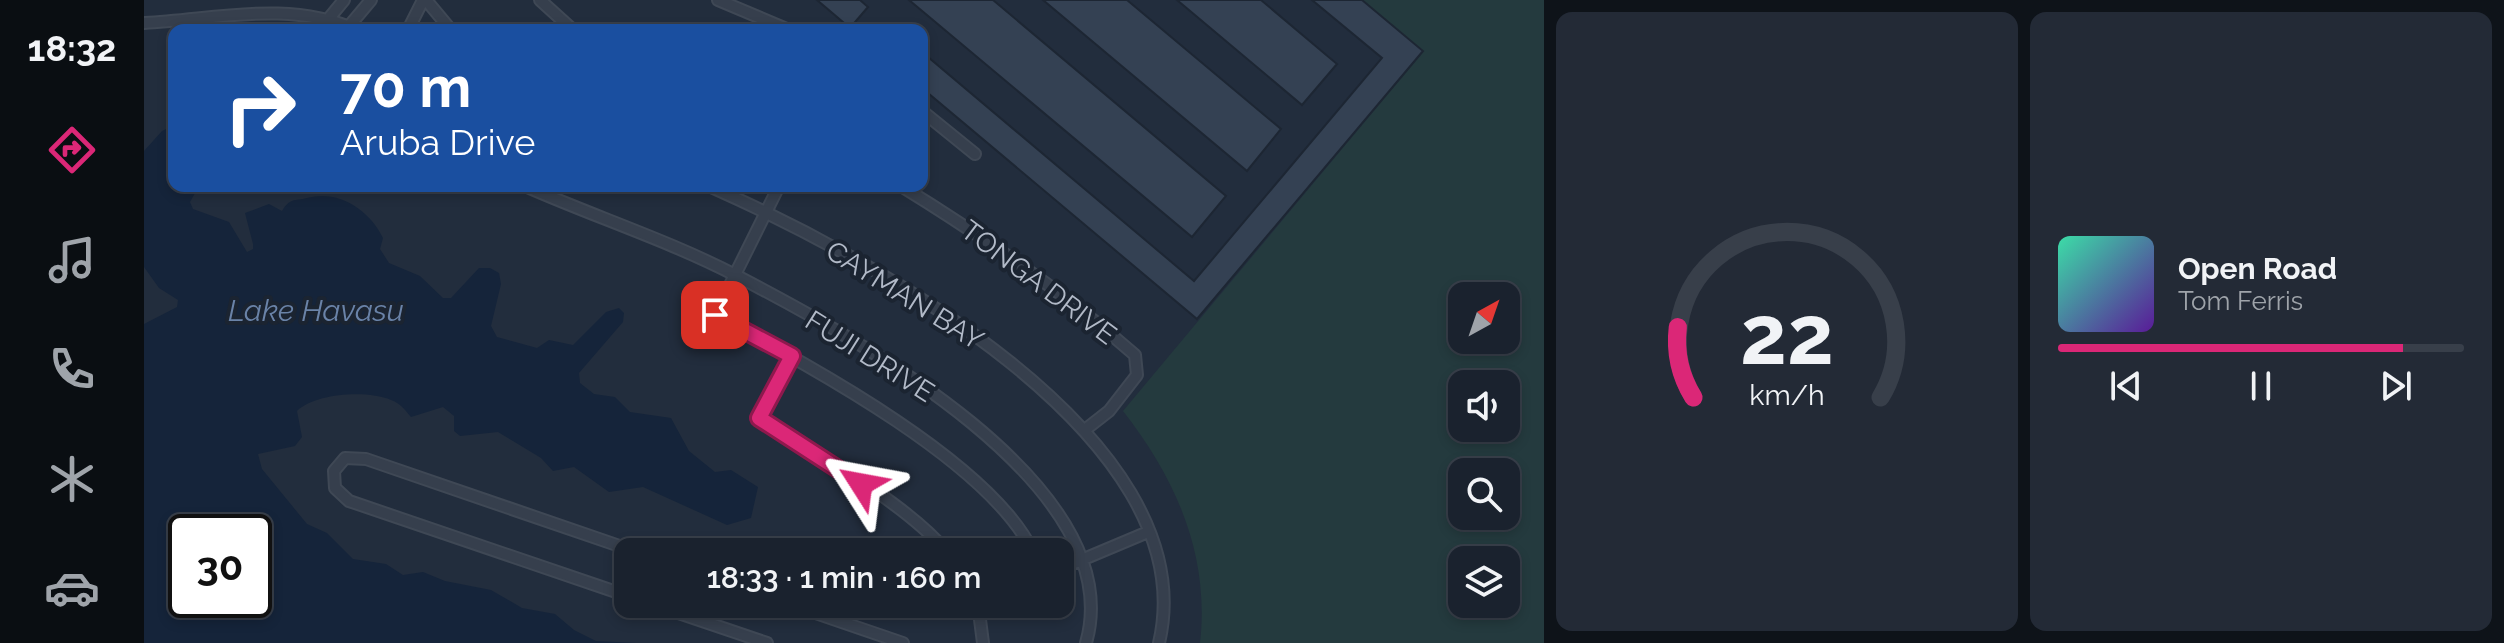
<!DOCTYPE html>
<html lang="en">
<head>
<meta charset="utf-8">
<style>
  body { margin:0; font-family:Raleway,sans-serif; background:#232a36; color:#f1f3f6; height:100vh; display:flex; flex-direction:column; font-size:30px; white-space:nowrap }
  * { box-sizing:border-box; margin:0 }
  p { font-size:26px; color:#9fa4aa }
  .icon { flex:none; width:44px; height:44px; fill:none; stroke:currentColor; stroke-width:2; stroke-linecap:round; stroke-linejoin:round }
  .map { position:relative; flex:1; overflow:hidden }
  .drawer { display:flex; flex-direction:column; gap:12px; padding:12px; background:#0e1319; width:960px }
  .drawer>* { flex:none }
  .top-card { position:absolute; left:24px; top:24px; width:760px; height:168px; border-radius:16px; box-shadow:0 4px 12px #0003,0 0 0 2px #383f4a; background:#1a4fa0; color:#fff; overflow:hidden }
  .needle { width:52px; rotate:40deg }
  .fabs { position:absolute; left:1304px; top:282px; display:grid; gap:16px }
  .fabs a { display:grid; place-items:center; width:72px; height:72px; border-radius:16px; background:#1a222e; box-shadow:0 4px 12px #0003,0 0 0 2px #383f4a; font-size:40px }
  .speed { position:absolute; left:24px; top:514px; display:flex; gap:16px; font-size:40px; font-weight:700; text-align:center }
  .speed>* { display:grid; place-content:center; width:104px; height:104px; border-radius:50%; background:#1a222e; box-shadow:0 4px 12px #0003,0 0 0 2px #383f4a; line-height:1 }
  .speed .limit { border:4px solid #111; border-radius:12px; background:#fff; color:#111 }
  .pin { position:absolute; display:grid; place-items:center; width:68px; height:68px; color:#fff; margin:-34px; border-radius:16px; box-shadow:0 4px 12px #0006 }
  .me { position:absolute; width:88px; margin:-44px; rotate:304deg; stroke-linejoin:round; filter:drop-shadow(0 0 6px #0008) }
  .turn { display:flex; align-items:center; gap:28px; height:168px; padding:0 40px; font-size:36px }
  .turn .icon { width:104px; height:104px; stroke-width:2.5 }
  .turn b { display:block; font-size:56px; line-height:68px }
  .drawer .card { flex:1; display:flex; flex-direction:column; justify-content:center; gap:12px; min-width:0; padding:0 28px; border-radius:16px; background:#232a36 }
  .drawer .dial { align-items:center; gap:0 }
  .dial svg { height:208px; overflow:visible; fill:none; stroke:#383f4a; stroke-width:7; stroke-linecap:round; text-anchor:middle }
  .dial text { fill:#f1f3f6; stroke:none }
  .song { display:flex; align-items:center; gap:24px }
  .cover { width:96px; height:96px; border-radius:12px; background:linear-gradient(135deg,hsl(160 70% 55%),hsl(270 70% 35%)) }
  .played { height:8px; border-radius:4px; background:linear-gradient(90deg,#db2777 85%,#383f4a 85%) }
  .keys { display:flex; justify-content:space-around; direction:ltr }
  .drawer .tiles { flex:1; display:grid; gap:12px; grid-template-columns:repeat(2,1fr) }
  .trip { position:absolute; left:470px; top:538px; width:460px; height:80px; border-radius:16px; background:#1a222e; box-shadow:0 4px 12px #0003,0 0 0 2px #383f4a; font-weight:600; line-height:80px; text-align:center }
  main { display:flex; flex:1; min-height:0 }
  .tab-bar { display:flex; flex-direction:column; width:144px; justify-content:space-around; align-items:center; background:#0a0e12; color:#9fa4aa }
  .tab-bar .icon { width:56px; height:56px }
  .tab-bar .current { color:#db2777 }
  .tab-bar b { font-size:36px; color:#f1f3f6 }
  .map>svg:first-child { display:block }
  .green { fill:#243a3e; fill-rule:evenodd }
  .water { fill:#15243a; fill-rule:evenodd }
  .building { fill:#344153; stroke:#1d2633; stroke-width:2 }
  .lines { fill:none; stroke-linecap:round; stroke-linejoin:round }
  .minor-casing { stroke:#3f4855; stroke-width:14 }
  .minor { stroke:#363f4d; stroke-width:10 }
  .route-casing { stroke:#8e194d; stroke-width:20 }
  .route { stroke:#db2777; stroke-width:14 }
  .labels { text-anchor:middle; stroke-width:8; stroke-linejoin:round; paint-order:stroke }
  .street-label { font-size:28px; fill:#b2bac8; stroke:#1b2431 }
  .water-label { font-size:30px; font-style:italic; fill:#6a83a8; stroke:#1b2431 }
</style>
</head>
<body>
<main>
<nav class="tab-bar">
<b>18:32</b>
<svg class="icon current" aria-label="directions" viewBox="0 0 24 24"><path d="M12 3l9 9-9 9-9-9zM9 14v-3h6M13 9l2 2-2 2"/></svg>
<svg class="icon" aria-label="music" viewBox="0 0 24 24"><path d="M9 18V5l10-2v13"/><circle cx="6" cy="18" r="3"/><circle cx="16" cy="16" r="3"/></svg>
<svg class="icon" aria-label="phone" viewBox="0 0 24 24"><path d="M5 4h4l2 5-3 2q2 4 5 5l2-3 5 2v4C11 20 4 13 5 4z"/></svg>
<svg class="icon" aria-label="climate" viewBox="0 0 24 24"><path d="M12 3v18M4 7l16 10M4 17L20 7"/></svg>
<svg class="icon" aria-label="car" viewBox="0 0 24 24"><path d="M5 17H2v-5l4-1 3-4h7l3 4 3 1v5h-3M9 17h6M6 11h13"/><circle cx="7" cy="17" r="2"/><circle cx="17" cy="17" r="2"/></svg>
</nav>
<div class="map">
<svg width="1400" height="643" viewBox="0 0 1400 643">
  <rect width="100%" height="100%" fill="#222d3d"/>
  <path class="green" d="M 1218,0 L 1400,0 L 1400,643 L 1056,643 C 1066,555 1032,479 979,411 L 1279,52 ZM 1318,296 L 1362,296 L 1362,340 L 1318,340 ZM 1318,384 L 1362,384 L 1362,428 L 1318,428 ZM 1318,472 L 1362,472 L 1362,516 L 1318,516 ZM 1318,560 L 1362,560 L 1362,604 L 1318,604 Z"/>
  <path class="water" d="M 30,125 L 30,186 L 55,186 L 46,202 L 49,209 L 85,222 L 103,252 L 109,249 L 109,244 L 101,213 L 125,204 L 138,211 C 146,198 150,201 163,198 C 194,189 226,210 239,238 L 236,249 L 245,263 L 276,276 L 299,298 L 307,298 L 335,268 L 346,268 L 355,273 L 357,284 L 347,326 L 353,337 L 393,348 L 405,340 L 429,345 L 462,312 L 475,308 L 480,313 L 479,322 L 435,373 L 436,383 L 450,394 L 471,397 L 486,412 L 527,418 L 545,451 L 571,472 L 587,470 L 614,487 L 607,518 L 583,525 L 499,487 L 465,492 L 430,467 L 409,471 L 397,458 L 354,432 L 316,436 L 310,431 L 310,416 L 299,407 L 267,417 C 261,410 256,403 247,400 C 223,390 172,393 153,411 L 158,437 L 151,446 L 114,454 L 118,469 L 163,524 L 183,533 L 209,559 L 242,564 L 259,575 L 279,572 L 301,581 L 347,590 L 378,608 L 411,614 L 430,630 L 452,641 L 492,643 L 0,643 L 0,324 L 33,307 L 34,300 L 15,288 L 0,267 L 0,151 L 18,131 ZM 42,532 L 110,532 L 110,600 L 42,600 Z"/>
  <path class="building" d="M 673,0 L 716,0 L 724,7 L 706,28 Z
    M 765,0 L 849,0 L 1082,196 L 1048,237 Z
    M 899,0 L 983,0 L 1137,129 L 1103,171 Z
    M 1033,0 L 1117,0 L 1193,64 L 1158,105 Z
    M 1168,0 L 1218,0 L 1279,51 L 1053,319 L 778,88 L 778,52 L 1050,281 L 1238,58 Z"/>
  <g class="lines">
    <defs>
      <path id="minor" d="M 282,0 L 307,30
        M 396,0 L 429,30
        M 574,0 L 645,30
        M 186,17 L 200,0
        M 0,23 C 75,19 144,0 213,30
        M 206,25 L 227,0
        M 264,30 L 279,0
        M 778,111 L 831,154
        M 381,186 C 451,217 526,241 593,276 C 708,336 987,485 942,643
        M 565,186 C 718,254 1064,435 1015,643
        M 635,186 L 571,315 C 660,363 846,461 889,552
        M 757,186 C 840,237 918,291 991,355 L 993,375 L 965,411 L 942,429
        M 648,356 L 615,418 C 670,452 762,503 803,552
        M 916,569 L 1004,532
        M 484,596 L 205,501 L 191,488 L 190,471 L 201,458 L 222,459 L 493,552
        M 508,604 L 623,643
        M 645,604 L 759,643
        M 834,604 L 839,643"/>
    </defs>
    <use href="#minor" class="minor-casing"/>
    <use href="#minor" class="minor"/>
  </g>
  <g class="lines">
    <defs>
      <path id="route" d="M 571,315 L 648,356 L 615,418 L 717,484"/>
    </defs>
    <use href="#route" class="route-casing"/>
    <use href="#route" class="route"/>
  </g>
  <g class="labels">
    <g class="street-label">
      <text transform="translate(895 282) rotate(37)" y="10">TONGA DRIVE</text>
      <text transform="translate(761 295) rotate(32)" y="10">CAYMAN BAY</text>
      <text transform="translate(726 356) rotate(32)" y="10">FUJI DRIVE</text>
    </g>
    <g class="water-label">
      <text x="172" y="321">Lake Havasu</text>
    </g>
  </g>
</svg>
<div class="fabs">
<a><svg class="needle" viewBox="-14 -14 28 28"><path d="M0-13l5 13h-10z" fill="#e53935"/><path d="M0 13l5-13h-10z" fill="#9fa4aa"/></svg></a>
<a><svg class="icon" aria-label="sound" viewBox="0 0 24 24"><path d="M4 9h4l5-4v14l-5-4H4zM17 9q2 3 0 6"/></svg></a>
<a><svg class="icon" aria-label="search" viewBox="0 0 24 24"><circle cx="10" cy="10" r="6"/><path d="M15 15l6 6"/></svg></a>
<a><svg class="icon" aria-label="layers" viewBox="0 0 24 24"><path d="M12 4l9 5-9 5-9-5zM3 14l9 5 9-5"/></svg></a>
</div>
<div class="speed"><div class="limit">30</div></div>
<div class="pin" style="left:571px;top:315px;background:#d93025"><svg class="icon" aria-label="arrive" viewBox="0 0 24 24"><path d="M6 21V4h12l-3 4 3 4H6"/></svg></div>
<svg class="me" style="left:717px;top:484px" viewBox="-20 -20 40 40"><path d="M0-17L14 15 0 8-14 15z" fill="#db2777" stroke="#fff" stroke-width="4"/></svg>
<div class="trip">18:33 · 1 min · 160 m</div>
<div class="top-card">
<div class="turn"><svg class="icon" aria-label="right" viewBox="0 0 24 24"><path d="M7 20v-9h11M14 6l5 5-5 5"/></svg><div><b>70 m</b>Aruba Drive</div></div>
</div>
</div>
<section class="drawer">
<div class="tiles">
<div class="card dial"><svg viewBox="0 0 100 80">
<path d="M14 69A42 42 0 1 1 86 69"/>
<path d="M14 69A42 42 0 0 1 8 42" stroke="#db2777"/>
<text x="50" y="56" font-size="32" font-weight="700">22</text>
<text x="50" y="72" font-size="11">km/h</text>
</svg></div>
<div class="card">
<div class="song"><i class="cover"></i><div><b>Open Road</b><p>Tom Ferris</p></div></div>
<div class="played"></div>
<div class="keys"><svg class="icon" aria-label="previous" viewBox="0 0 24 24"><path d="M18 5L8 12l10 7zM5 5v14"/></svg><svg class="icon" aria-label="pause" viewBox="0 0 24 24"><path d="M8 5v14M16 5v14"/></svg><svg class="icon" aria-label="next" viewBox="0 0 24 24"><path d="M6 5l10 7-10 7zM19 5v14"/></svg></div>
</div>
</div>
</section>
</main>
</body>
</html>
